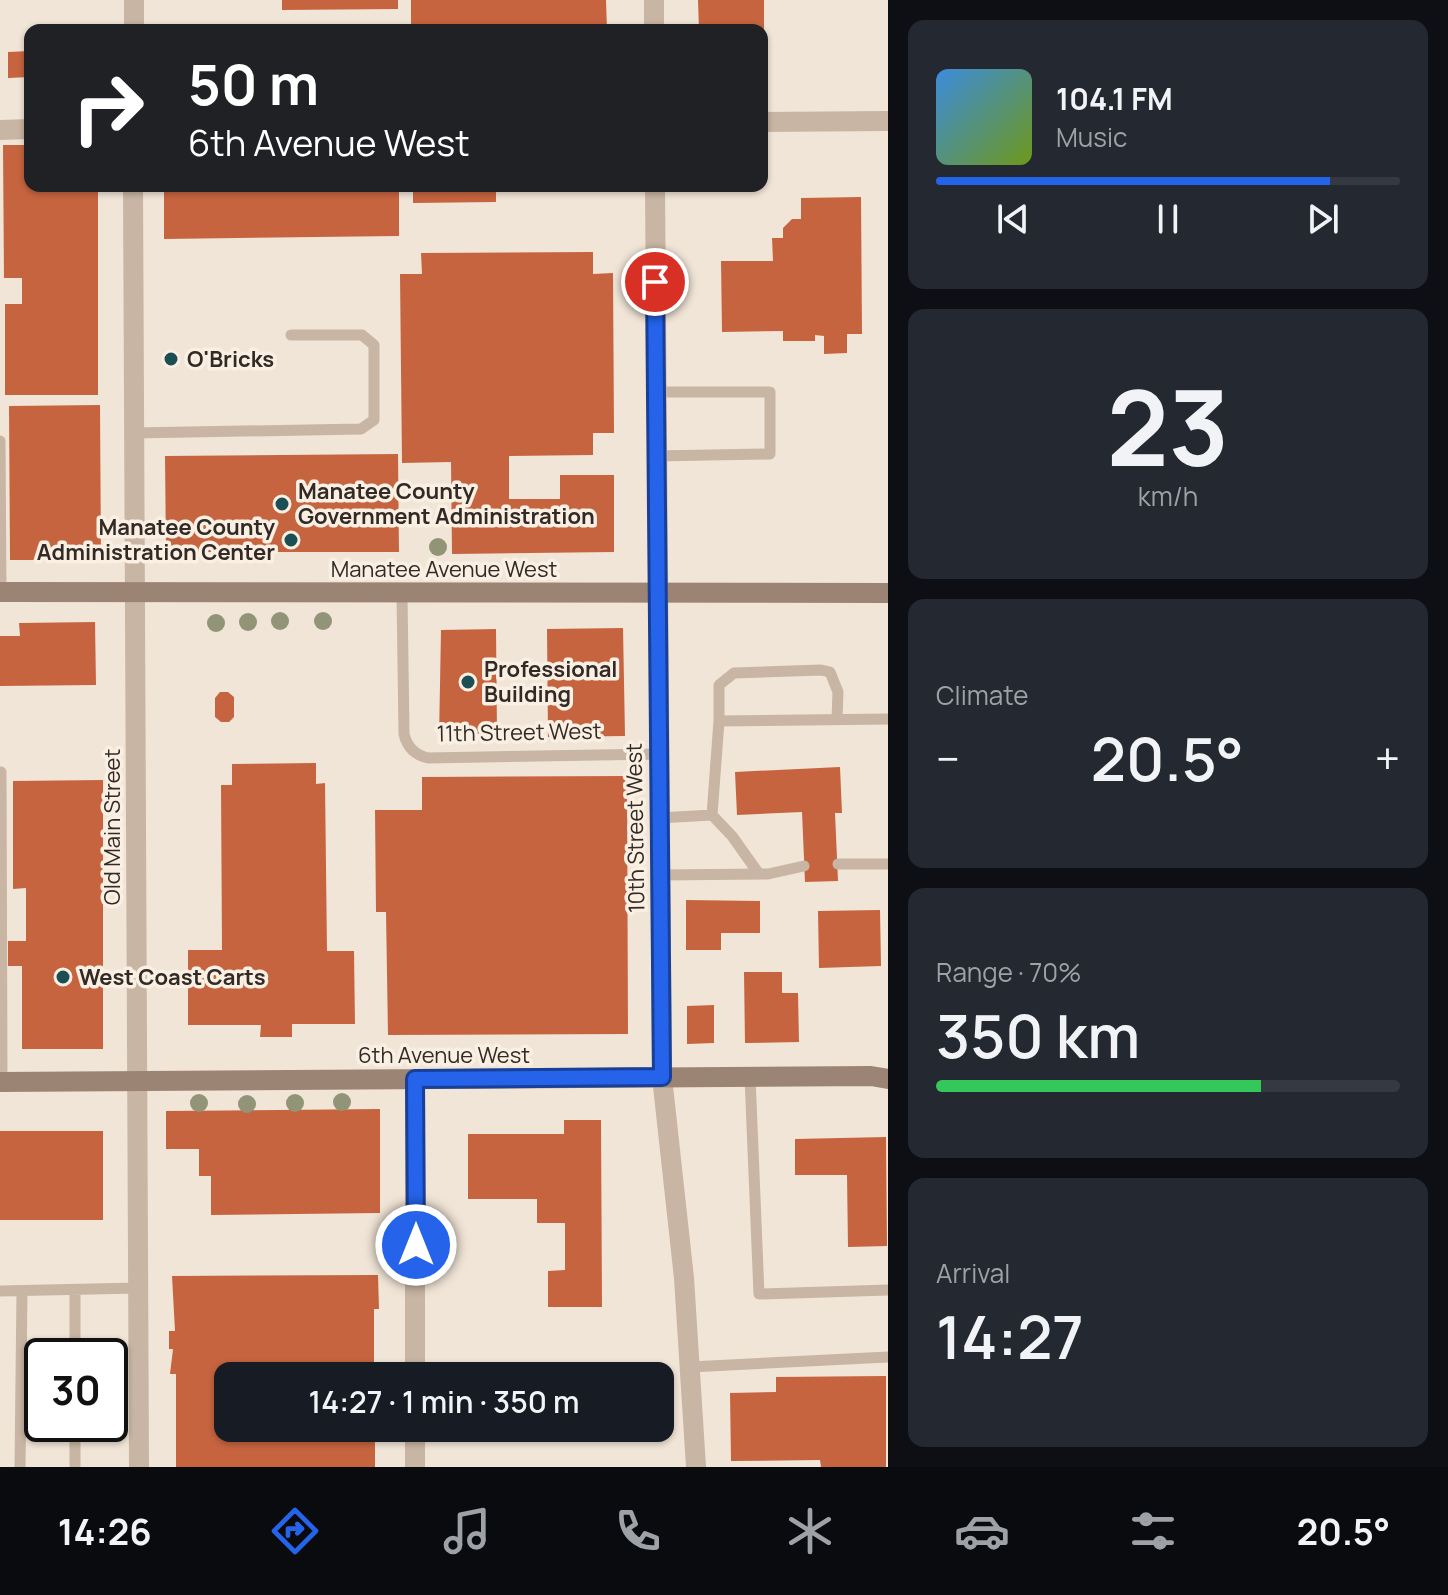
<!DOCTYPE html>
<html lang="en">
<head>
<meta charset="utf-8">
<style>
  body { margin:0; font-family:Manrope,sans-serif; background:#242831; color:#f1f3f6; height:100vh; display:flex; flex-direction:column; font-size:30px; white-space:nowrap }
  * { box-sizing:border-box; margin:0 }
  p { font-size:26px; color:#9ea1a6 }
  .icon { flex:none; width:44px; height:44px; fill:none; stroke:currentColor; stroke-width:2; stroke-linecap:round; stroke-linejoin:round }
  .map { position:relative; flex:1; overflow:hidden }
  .sheet { display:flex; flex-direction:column; gap:20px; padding:20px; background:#0d0f14; width:560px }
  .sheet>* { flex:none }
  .top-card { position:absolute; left:24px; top:24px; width:744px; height:168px; border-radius:16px; box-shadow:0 2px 6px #0004; background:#202124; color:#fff; overflow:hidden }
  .speed { position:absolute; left:24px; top:1338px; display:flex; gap:16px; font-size:40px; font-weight:700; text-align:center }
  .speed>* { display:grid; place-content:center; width:104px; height:104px; border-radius:50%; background:#171b24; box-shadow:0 2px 6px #0004; line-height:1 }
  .speed .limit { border:4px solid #111; border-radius:12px; background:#fff; color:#111 }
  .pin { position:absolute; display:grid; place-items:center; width:68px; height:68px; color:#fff; margin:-34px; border:4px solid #fff; border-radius:50%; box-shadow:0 2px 8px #0007 }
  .me { position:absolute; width:88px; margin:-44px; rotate:0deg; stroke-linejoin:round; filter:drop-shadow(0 0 6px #0008) }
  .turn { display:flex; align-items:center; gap:28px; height:168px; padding:0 32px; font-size:36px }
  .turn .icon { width:104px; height:104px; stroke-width:2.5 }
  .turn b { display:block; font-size:56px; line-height:68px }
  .big { font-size:60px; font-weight:600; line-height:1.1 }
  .sheet .tile { flex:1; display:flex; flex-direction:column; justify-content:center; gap:12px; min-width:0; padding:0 28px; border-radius:16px; background:#242831 }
  .sheet .dial { align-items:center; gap:0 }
  .dial b { font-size:104px; line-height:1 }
  .song { display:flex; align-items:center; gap:24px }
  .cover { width:96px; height:96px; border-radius:12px; background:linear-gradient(135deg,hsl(210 70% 55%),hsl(80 70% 35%)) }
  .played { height:8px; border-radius:4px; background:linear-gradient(90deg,#2563eb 85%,#363941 85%) }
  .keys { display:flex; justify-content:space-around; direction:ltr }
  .heat { display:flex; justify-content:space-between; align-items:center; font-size:44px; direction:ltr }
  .charge { height:12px; border-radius:6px; background:linear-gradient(90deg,#34c759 70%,#363941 0) }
  .trip { position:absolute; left:214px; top:1362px; width:460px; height:80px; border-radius:16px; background:#171b24; box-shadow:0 2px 6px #0004; font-weight:600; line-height:80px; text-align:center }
  .tabs { display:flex; height:128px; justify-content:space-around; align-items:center; background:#090b0e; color:#9ea1a6 }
  .tabs .icon { width:56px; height:56px }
  .tabs .current { color:#2563eb }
  .tabs b { font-size:36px; color:#f1f3f6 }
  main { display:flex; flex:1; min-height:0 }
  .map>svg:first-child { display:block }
  .building { fill:#c6643f }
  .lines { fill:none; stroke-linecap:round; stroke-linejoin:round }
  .lane { stroke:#c8b5a3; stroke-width:11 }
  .street { stroke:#c8b5a3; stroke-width:20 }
  .secondary { stroke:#9c8475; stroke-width:20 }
  .tree { fill:#919477 }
  .route-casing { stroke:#184099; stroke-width:20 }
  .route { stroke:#2563eb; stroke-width:14 }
  .poi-dot { fill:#1b4f54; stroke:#f9efe3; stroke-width:3 }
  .labels { text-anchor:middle; stroke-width:7; stroke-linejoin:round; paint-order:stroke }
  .poi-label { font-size:22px; font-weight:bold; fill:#332a25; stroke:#f9efe3; text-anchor:start }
  .street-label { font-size:22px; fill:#332a25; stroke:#f9efe3 }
</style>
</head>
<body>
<main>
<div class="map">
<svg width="888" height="1467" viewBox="0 0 888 1467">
  <rect width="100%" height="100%" fill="#f1e5d7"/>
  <path class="building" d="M 282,0 L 398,0 L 398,9 L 282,10 Z
    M 411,0 L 606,0 L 607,30 L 411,30 Z
    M 698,0 L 764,0 L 764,30 L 699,30 Z
    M 30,51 L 30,77 L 8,78 L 8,52 Z
    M 3,145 L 30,145 L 30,186 L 98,186 L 98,395 L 5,395 L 5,304 L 22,304 L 22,278 L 4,278 Z
    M 164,186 L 399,186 L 399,236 L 164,239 Z
    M 413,186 L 496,186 L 496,202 L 413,203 Z
    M 861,197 L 862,334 L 847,334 L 847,353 L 824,354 L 824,336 L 815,335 L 815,341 L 783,341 L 783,331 L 722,332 L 721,261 L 773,261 L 772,238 L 783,238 L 783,228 L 792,219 L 801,219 L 801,198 Z
    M 593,252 L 593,274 L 613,273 L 614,433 L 593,433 L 593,455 L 509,456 L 509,499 L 560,499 L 560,475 L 614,475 L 614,552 L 452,554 L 451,462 L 402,463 L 400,274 L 422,274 L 421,253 Z
    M 100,405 L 101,560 L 10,560 L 9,406 Z
    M 398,454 L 399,552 L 166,552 L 165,456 Z
    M 95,622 L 96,685 L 0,686 L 0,636 L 20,636 L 19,623 Z
    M 623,628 L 625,736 L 548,737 L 547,629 Z
    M 496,629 L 497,735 L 439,739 L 441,630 Z
    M 220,692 L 228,692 L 234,697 L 234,717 L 229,722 L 221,722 L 215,717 L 215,698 Z
    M 316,763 L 316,784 L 325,783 L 327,951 L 354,951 L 355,1024 L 292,1024 L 292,1037 L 260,1037 L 261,1025 L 188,1025 L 188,950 L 222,950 L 221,785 L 232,785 L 232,764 Z
    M 840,767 L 842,813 L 835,813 L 838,881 L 805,882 L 802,812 L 737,815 L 735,772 Z
    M 627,776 L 628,1034 L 388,1035 L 386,912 L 376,912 L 375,810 L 422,810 L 422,777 Z
    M 103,780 L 103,1049 L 22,1049 L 22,966 L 8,966 L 8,941 L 26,941 L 26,888 L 13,889 L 13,781 Z
    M 686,900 L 760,901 L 760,933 L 721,933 L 721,950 L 686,950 Z
    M 880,910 L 881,966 L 819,968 L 818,911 Z
    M 744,972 L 782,972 L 782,993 L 798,993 L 799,1042 L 745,1043 Z
    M 714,1005 L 714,1043 L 687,1044 L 687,1006 Z
    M 380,1109 L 380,1213 L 211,1215 L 211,1176 L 199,1176 L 199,1149 L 166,1149 L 166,1111 Z
    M 564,1120 L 601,1120 L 602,1307 L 548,1307 L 548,1271 L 565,1270 L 565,1223 L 537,1223 L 537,1199 L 468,1199 L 468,1134 L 564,1134 Z
    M 0,1131 L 103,1131 L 103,1220 L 0,1220 Z
    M 886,1137 L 887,1246 L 848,1247 L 847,1175 L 795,1175 L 795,1139 Z
    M 378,1275 L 379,1309 L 374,1309 L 374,1376 L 228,1376 L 228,1428 L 375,1428 L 375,1467 L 176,1467 L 176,1374 L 170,1374 L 173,1349 L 169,1349 L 169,1331 L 175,1331 L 172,1276 Z
    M 886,1376 L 886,1467 L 821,1467 L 820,1460 L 731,1461 L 730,1393 L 776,1392 L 776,1377 Z"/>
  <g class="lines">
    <path class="lane" d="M 655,392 L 770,392 L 770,454 L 656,456
      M 134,433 L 361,429 L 374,420 L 374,345 L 362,335 L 291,335
      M 0,441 L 1,592
      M 402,594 L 404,734 C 407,747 415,755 428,758 L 658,754
      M 719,721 L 719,685 L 734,673 L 821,670 L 830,672 L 838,692 L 837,720
      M 1,772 L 2,1082
      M 712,815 L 719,721 L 888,719
      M 659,818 L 712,815 L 732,836 L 759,874
      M 838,864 L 888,864
      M 659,875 L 768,874 L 804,866
      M 750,1077 L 759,1294 L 888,1290
      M 75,1290 L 75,1356
      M 0,1291 L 138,1288
      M 690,1367 L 888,1357
      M 75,1424 L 75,1467
      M 20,1467 L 22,1291"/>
    <path class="street" d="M 654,0 L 654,30
      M 134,30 L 134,0
      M 762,122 L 888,121
      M 0,130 L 30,129
      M 133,186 L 139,1467
      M 655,186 L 662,1077 L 684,1278 L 696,1467
      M 415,1376 L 415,1079
      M 415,1428 L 415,1467"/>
    <path class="secondary" d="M 0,592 L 888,593
      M 0,1082 L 871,1076 L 888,1079"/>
  </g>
  <g class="tree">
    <circle cx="438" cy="547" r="9"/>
    <circle cx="280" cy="621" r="9"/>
    <circle cx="323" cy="621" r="9"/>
    <circle cx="248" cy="622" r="9"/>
    <circle cx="216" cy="623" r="9"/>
    <circle cx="342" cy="1102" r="9"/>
    <circle cx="199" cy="1103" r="9"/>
    <circle cx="295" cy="1103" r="9"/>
    <circle cx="247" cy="1104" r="9"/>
  </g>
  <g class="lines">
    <defs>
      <path id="route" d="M 416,1245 L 415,1079 L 662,1077 L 655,282"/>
    </defs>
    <use href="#route" class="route-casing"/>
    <use href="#route" class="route"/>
  </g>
  <g class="poi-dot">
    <circle cx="171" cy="359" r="8"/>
    <circle cx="282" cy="504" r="8"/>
    <circle cx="291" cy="540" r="8"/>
    <circle cx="468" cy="682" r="8"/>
    <circle cx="63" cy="977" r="8"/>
  </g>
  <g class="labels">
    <g class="poi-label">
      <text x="187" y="367">O'Bricks</text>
      <text x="298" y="499">Manatee County<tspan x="298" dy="25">Government Administration</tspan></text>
      <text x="275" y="535" text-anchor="end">Manatee County<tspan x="275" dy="25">Administration Center</tspan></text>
      <text x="484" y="677">Professional<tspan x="484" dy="25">Building</tspan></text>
      <text x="79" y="985">West Coast Carts</text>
    </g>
    <g class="street-label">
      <text x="444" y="577">Manatee Avenue West</text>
      <text transform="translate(519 732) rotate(-1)" y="8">11th Street West</text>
      <text transform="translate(112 827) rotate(-90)" y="8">Old Main Street</text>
      <text transform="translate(635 828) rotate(-91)" y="8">10th Street West</text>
      <text x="444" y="1063">6th Avenue West</text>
    </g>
  </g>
</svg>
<div class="speed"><div class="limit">30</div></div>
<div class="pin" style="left:655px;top:282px;background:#d93025"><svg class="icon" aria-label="arrive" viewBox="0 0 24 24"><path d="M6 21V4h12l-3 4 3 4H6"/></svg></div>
<svg class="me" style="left:416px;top:1245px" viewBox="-20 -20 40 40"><circle r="17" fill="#2563eb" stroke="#fff" stroke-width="3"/><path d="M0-11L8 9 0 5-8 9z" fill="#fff"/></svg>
<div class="trip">14:27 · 1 min · 350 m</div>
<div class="top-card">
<div class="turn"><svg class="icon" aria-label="right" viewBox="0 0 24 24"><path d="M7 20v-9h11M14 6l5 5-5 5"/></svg><div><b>50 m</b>6th Avenue West</div></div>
</div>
</div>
<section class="sheet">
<div class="tile">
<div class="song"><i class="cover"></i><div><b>104.1 FM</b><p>Music</p></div></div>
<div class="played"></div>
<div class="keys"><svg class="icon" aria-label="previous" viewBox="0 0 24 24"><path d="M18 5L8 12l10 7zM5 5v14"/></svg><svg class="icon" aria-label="pause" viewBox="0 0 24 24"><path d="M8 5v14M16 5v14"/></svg><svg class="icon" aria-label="next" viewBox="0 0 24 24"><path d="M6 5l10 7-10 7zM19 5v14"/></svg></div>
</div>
<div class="tile dial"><b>23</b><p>km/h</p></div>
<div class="tile"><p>Climate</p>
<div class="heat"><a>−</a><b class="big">20.5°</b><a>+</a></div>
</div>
<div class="tile"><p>Range · 70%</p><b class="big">350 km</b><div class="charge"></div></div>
<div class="tile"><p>Arrival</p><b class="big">14:27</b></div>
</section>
</main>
<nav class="tabs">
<b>14:26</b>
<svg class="icon current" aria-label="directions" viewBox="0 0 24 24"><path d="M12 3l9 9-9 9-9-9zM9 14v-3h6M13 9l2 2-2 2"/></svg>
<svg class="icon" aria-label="music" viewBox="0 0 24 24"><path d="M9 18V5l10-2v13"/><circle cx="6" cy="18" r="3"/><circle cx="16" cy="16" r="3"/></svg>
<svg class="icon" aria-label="phone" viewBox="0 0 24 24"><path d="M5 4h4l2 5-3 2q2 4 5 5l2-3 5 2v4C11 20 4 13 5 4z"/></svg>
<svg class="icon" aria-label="climate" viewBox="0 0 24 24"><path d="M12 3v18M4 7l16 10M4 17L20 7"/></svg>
<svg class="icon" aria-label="car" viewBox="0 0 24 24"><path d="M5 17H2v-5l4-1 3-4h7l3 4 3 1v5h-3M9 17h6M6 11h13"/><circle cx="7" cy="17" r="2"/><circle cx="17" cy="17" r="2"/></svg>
<svg class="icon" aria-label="filters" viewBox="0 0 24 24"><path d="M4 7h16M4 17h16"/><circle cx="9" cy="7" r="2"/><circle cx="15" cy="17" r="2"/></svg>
<b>20.5°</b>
</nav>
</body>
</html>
